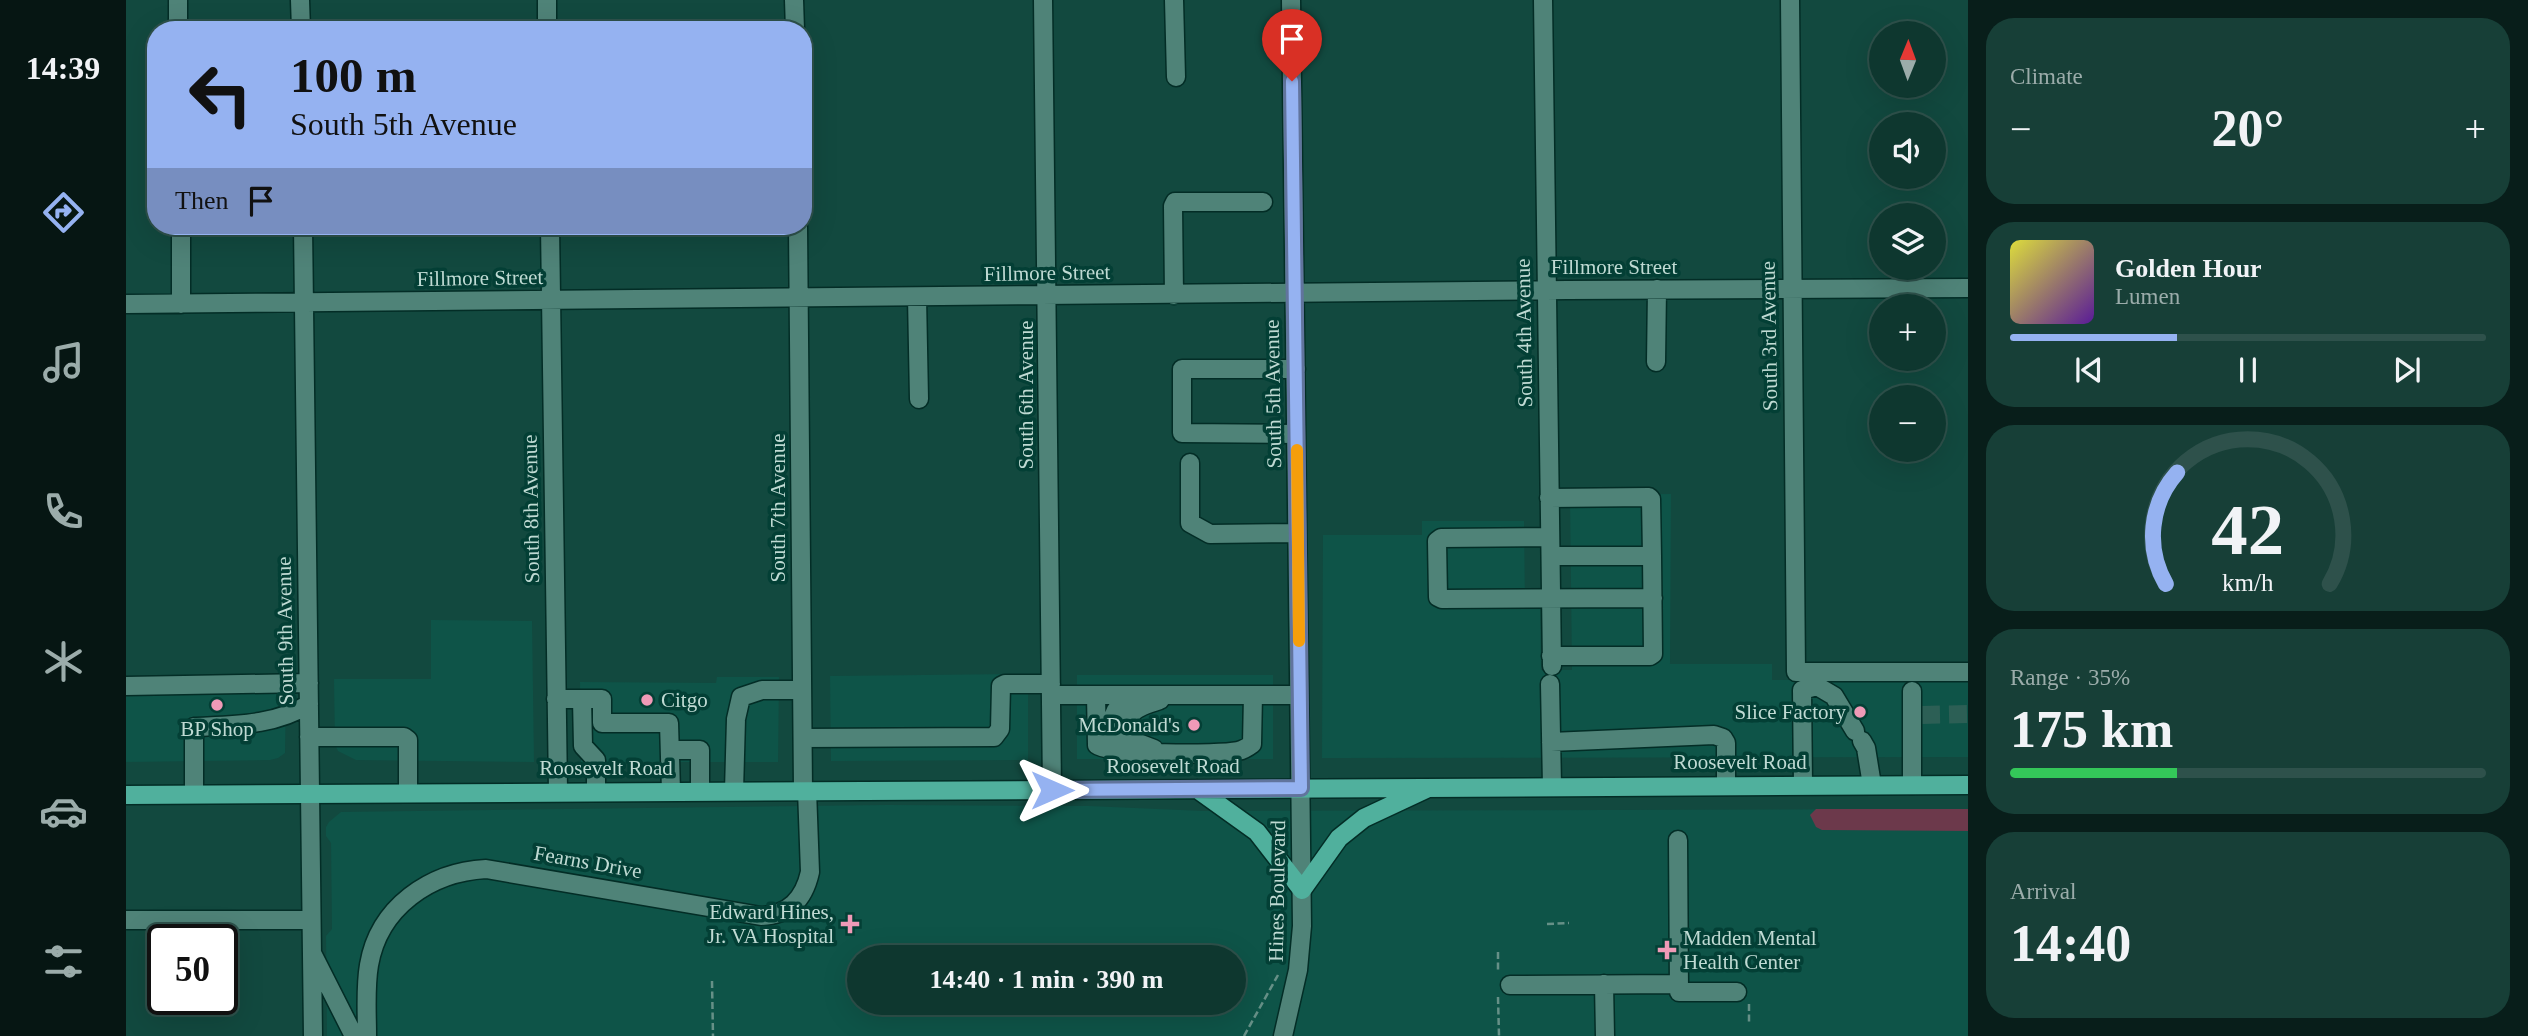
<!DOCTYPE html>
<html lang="en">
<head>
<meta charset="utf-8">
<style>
  body { margin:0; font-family:Georgia,serif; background:#173f37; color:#f1f3f6; height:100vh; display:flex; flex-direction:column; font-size:26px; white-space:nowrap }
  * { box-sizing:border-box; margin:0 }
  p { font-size:23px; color:#9bacaa }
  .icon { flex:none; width:38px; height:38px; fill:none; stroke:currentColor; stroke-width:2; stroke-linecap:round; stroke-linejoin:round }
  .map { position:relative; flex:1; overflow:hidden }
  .side { display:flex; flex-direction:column; gap:18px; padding:18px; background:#081e1a; width:560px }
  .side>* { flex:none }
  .guide { position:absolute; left:21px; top:21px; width:665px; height:214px; border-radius:28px; box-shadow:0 7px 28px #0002,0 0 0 2px #2e514b; background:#95b2f1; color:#111; overflow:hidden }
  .needle { width:46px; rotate:1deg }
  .tools { position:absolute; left:1743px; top:21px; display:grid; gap:14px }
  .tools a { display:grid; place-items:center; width:77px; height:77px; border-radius:50%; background:#0e372f; box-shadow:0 7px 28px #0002,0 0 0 2px #2e514b; font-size:35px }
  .speed { position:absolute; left:21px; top:924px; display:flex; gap:14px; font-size:35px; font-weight:700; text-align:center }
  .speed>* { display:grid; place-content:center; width:91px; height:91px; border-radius:50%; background:#0e372f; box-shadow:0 7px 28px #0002,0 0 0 2px #2e514b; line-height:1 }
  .speed .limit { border:4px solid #111; border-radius:10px; background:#fff; color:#111 }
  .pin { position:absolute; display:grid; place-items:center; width:60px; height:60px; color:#fff; margin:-72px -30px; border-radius:50% 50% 50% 0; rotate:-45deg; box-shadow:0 0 7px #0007 }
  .pin .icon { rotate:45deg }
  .me { position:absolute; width:77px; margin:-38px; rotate:90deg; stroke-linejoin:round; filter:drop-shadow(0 0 5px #0008) }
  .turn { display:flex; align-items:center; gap:24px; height:147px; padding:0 28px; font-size:32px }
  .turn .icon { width:91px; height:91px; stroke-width:2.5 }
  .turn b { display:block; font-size:49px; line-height:60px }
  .then { display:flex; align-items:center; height:66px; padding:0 28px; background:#0003; gap:14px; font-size:26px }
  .big { font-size:52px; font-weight:700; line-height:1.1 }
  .side .card { flex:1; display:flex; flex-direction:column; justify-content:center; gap:10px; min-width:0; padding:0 24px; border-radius:28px; background:#173f37 }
  .side .dial { align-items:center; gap:0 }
  .dial svg { height:182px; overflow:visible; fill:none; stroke:#2e514b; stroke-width:7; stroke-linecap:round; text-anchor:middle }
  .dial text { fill:#f1f3f6; stroke:none }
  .song { display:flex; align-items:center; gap:21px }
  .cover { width:84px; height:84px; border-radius:10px; background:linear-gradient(135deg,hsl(60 70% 55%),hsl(270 70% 35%)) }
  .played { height:7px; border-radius:4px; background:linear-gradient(90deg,#95b2f1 35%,#2e514b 35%) }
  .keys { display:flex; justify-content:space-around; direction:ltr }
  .heat { display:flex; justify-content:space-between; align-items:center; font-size:38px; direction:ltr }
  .charge { height:10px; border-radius:5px; background:linear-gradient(90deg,#34c759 35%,#2e514b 0) }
  .trip { position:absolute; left:721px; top:945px; width:399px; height:70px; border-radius:35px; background:#0e372f; box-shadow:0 7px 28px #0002,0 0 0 2px #2e514b; font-weight:700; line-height:70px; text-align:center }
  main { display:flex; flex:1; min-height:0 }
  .tabs { display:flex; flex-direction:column; width:126px; justify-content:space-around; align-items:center; background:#061613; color:#9bacaa }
  .tabs .icon { width:49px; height:49px }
  .tabs .current { color:#95b2f1 }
  .tabs b { font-size:32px; color:#f1f3f6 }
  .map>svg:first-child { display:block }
  .built { fill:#0e5448; fill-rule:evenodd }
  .green { fill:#6c394b }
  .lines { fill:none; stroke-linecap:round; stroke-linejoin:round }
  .minor-tunnel { stroke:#2c5f55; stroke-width:18; stroke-dasharray:18 9; stroke-linecap:butt }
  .minor-casing { stroke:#032d26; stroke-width:21 }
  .major-casing { stroke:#032d26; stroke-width:21 }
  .path { stroke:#669087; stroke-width:2.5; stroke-dasharray:7 3.5; stroke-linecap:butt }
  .minor { stroke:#4f8378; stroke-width:18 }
  .major { stroke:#50b09d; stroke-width:18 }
  .route-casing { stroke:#61749d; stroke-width:18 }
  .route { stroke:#95b2f1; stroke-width:12 }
  .slow { stroke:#f59e0b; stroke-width:12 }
  .poi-dot { fill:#f09ab7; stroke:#033f35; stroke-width:2.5 }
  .labels { text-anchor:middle; stroke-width:7; stroke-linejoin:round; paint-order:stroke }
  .street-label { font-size:21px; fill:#bfdad3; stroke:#033f35 }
  .poi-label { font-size:21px; fill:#bfdad3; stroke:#033f35; text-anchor:end }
</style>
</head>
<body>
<main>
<nav class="tabs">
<b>14:39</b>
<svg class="icon current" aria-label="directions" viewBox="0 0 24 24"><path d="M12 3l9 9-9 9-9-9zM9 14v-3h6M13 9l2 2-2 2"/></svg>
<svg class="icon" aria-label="music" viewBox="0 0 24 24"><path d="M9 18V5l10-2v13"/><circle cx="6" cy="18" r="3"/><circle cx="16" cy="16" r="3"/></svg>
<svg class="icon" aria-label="phone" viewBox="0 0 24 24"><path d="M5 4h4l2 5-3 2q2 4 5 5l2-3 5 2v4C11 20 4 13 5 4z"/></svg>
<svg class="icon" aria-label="climate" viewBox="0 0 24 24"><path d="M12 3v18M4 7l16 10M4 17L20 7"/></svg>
<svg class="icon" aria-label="car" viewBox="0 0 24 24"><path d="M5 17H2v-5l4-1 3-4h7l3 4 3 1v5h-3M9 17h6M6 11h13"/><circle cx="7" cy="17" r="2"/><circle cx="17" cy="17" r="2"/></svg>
<svg class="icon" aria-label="filters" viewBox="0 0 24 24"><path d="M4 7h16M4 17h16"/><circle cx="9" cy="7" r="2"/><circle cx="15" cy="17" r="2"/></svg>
</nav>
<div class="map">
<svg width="1842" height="1036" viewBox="0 0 1842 1036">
  <rect width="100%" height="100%" fill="#12493f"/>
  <path class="built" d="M 1545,494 L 1544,664 L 1646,664 L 1646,680 L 1842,679 L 1842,757 L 1196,758 L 1197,535 L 1296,535 L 1296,521 L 1398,521 L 1399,608 L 1414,608 L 1415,670 L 1446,670 L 1444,495 Z
    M 305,620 L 406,621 L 408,762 L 230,760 L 212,751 L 209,745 L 208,679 L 305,679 Z
    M 902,674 L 902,760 L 705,761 L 704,676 Z
    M 951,675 L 1147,675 L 1147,759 L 951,759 Z
    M 591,677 L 653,677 L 652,762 L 455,762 L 454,682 L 590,683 Z
    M 160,688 L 159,753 L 152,758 L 144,760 L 0,762 L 0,691 Z
    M 762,805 L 963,806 L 1077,811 L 1842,809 L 1842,1036 L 201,1036 L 200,936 L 206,929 L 205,843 L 200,836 L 200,827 L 203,822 L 215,812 ZM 733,957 L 1108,957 L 1108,1003 L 733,1003 Z"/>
  <path class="green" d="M 1690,809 L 1842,809 L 1842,831 L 1696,830 L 1690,827 L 1684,815 Z"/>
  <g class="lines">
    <path class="minor-tunnel" d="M 1796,715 L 1842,714"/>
    <defs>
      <path id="minor" d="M 52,0 L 52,30
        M 174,0 L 175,30
        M 421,0 L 421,30
        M 668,0 L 669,30
        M 917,0 L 926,790
        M 1048,0 L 1050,77
        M 1417,0 L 1426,666
        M 1664,0 L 1670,672 L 1842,672
        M 55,226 L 55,304
        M 177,226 L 187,1036
        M 424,226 L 432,791
        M 672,226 L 677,790
        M 1048,295 L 1047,206 L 1049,202 L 1137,202
        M 791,297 L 793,399
        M 0,304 L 1441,290 L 1842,288
        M 1530,362 L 1531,289
        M 1170,369 L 1056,369 L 1056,433 L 1170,434
        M 1064,463 L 1064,523 L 1084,534 L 1171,533
        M 1423,498 L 1523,497 L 1525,499 L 1526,556
        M 1424,537 L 1315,538 L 1311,541 L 1312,597 L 1316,599 L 1527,598
        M 1425,556 L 1526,556 L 1527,654 L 1524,656 L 1425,656
        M 1424,684 L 1426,786
        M 0,686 L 183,683
        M 925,695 L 1173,695
        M 970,696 L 971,745 C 983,755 1093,755 1112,751 C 1117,750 1122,747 1126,744 L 1127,695
        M 430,699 L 476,699 L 476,723 L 543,723 L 545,791
        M 456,699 L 457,746 L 470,760 L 470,791
        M 183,737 L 278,737 L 282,740 L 282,792
        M 677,738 L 868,737 L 874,729 L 875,686 L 879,684 L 925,684
        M 1007,741 L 987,734 L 985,722 L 990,710 L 1000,706 L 1013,706
        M 1736,741 L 1740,748 L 1746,785
        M 1425,742 L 1588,735 L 1597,738 L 1600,743 L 1600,785
        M 1028,749 L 1007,741 C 997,711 1008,708 1034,700
        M 544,750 L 574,750 L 574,791
        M 1677,785 L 1676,690 L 1691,686 L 1708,696 L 1729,731
        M 1786,785 L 1786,691
        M 608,791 L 610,719 L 615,697 L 636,690 L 676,690
        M 68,794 L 68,727 C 108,725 148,726 183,704
        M 1552,840 L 1553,992 L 1611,992
        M 0,920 L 185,920
        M 187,955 L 228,1036
        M 1478,984 L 1479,1036
        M 1384,985 L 1553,984
        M 241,1036 C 241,1013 239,988 243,965 C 253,907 304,872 360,869 L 635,916 C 663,915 678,899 684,872 L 681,790
        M 1157,1036 L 1172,970 L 1176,926 L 1165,0"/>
      <path id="major" d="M 1071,789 L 1131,832 L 1176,890 L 1213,838 L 1238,818 L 1300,789
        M 0,795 L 1842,785"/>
    </defs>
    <use href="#minor" class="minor-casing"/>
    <use href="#major" class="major-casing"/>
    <path class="path" d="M 1421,924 L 1443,923
      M 1372,952 L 1372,973
      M 586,981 L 587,1036
      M 1372,997 L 1373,1036
      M 1623,1004 L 1623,1022
      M 1118,1036 L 1152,975"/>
    <use href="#minor" class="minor"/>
    <use href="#major" class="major"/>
  </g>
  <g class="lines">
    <defs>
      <path id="route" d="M 926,790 L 1175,788 L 1166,81"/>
    </defs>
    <use href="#route" class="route-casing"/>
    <use href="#route" class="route"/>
    <path class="slow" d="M 1171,450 L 1173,641"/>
  </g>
  <g class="poi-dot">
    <circle cx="521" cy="700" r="7"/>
    <circle cx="91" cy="705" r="7"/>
    <circle cx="1734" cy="712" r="7"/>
    <circle cx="1068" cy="725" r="7"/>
    <path d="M720.5 913.5h7v7h7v7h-7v7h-7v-7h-7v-7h7z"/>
    <path d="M1537.5 939.5h7v7h7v7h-7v7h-7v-7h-7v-7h7z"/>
  </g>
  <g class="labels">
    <g class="street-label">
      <text x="1488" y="274">Fillmore Street</text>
      <text transform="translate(921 273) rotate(-1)" y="7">Fillmore Street</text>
      <text transform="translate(354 278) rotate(-1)" y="7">Fillmore Street</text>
      <text transform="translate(1398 333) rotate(-91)" y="7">South 4th Avenue</text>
      <text transform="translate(1643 336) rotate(-91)" y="7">South 3rd Avenue</text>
      <text transform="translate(1147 394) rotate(-91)" y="7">South 5th Avenue</text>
      <text transform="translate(900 395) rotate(-90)" y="7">South 6th Avenue</text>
      <text transform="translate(652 508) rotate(-90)" y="7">South 7th Avenue</text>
      <text transform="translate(405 509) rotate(-91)" y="7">South 8th Avenue</text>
      <text transform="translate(159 631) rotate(-91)" y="7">South 9th Avenue</text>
      <text x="1614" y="769">Roosevelt Road</text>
      <text x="1047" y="773">Roosevelt Road</text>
      <text x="480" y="775">Roosevelt Road</text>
      <text transform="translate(462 862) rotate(10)" y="7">Fearns Drive</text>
      <text transform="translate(1151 891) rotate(-89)" y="7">Hines Boulevard</text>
    </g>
    <g class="poi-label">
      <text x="535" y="707" text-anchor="start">Citgo</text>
      <text x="1720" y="719">Slice Factory</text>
      <text x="1054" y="732">McDonald's</text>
      <text x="91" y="736" text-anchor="middle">BP Shop</text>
      <text x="708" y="919">Edward Hines,<tspan x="708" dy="24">Jr. VA Hospital</tspan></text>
      <text x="1557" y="945" text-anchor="start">Madden Mental<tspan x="1557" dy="24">Health Center</tspan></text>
    </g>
  </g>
</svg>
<div class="tools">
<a><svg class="needle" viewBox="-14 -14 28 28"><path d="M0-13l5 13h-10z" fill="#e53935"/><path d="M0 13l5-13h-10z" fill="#9bacaa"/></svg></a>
<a><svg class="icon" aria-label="sound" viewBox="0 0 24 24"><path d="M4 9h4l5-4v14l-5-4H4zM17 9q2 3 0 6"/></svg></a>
<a><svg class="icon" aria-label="layers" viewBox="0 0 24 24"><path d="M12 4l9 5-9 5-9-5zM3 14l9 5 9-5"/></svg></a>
<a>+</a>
<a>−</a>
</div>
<div class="speed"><div class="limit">50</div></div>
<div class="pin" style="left:1166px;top:81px;background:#d93025"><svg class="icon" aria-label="arrive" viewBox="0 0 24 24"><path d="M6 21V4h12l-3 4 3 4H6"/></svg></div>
<svg class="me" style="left:926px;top:790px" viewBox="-20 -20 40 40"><path d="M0-17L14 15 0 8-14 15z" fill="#95b2f1" stroke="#fff" stroke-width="4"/></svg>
<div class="trip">14:40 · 1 min · 390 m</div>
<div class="guide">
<div class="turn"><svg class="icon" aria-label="left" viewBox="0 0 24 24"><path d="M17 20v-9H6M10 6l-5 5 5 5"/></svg><div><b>100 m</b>South 5th Avenue</div></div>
<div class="then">Then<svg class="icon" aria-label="arrive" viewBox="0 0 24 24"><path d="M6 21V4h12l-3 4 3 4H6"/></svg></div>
</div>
</div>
<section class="side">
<div class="card"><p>Climate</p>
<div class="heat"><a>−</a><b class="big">20°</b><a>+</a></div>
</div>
<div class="card">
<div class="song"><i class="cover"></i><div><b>Golden Hour</b><p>Lumen</p></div></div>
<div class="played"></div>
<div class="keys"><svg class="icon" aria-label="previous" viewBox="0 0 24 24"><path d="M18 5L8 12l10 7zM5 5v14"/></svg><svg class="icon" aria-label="pause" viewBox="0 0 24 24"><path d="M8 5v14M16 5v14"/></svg><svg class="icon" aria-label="next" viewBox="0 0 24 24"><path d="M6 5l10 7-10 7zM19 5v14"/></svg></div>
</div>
<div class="card dial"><svg viewBox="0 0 100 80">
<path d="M14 69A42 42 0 1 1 86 69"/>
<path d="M14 69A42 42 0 0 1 19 20" stroke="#95b2f1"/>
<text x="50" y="56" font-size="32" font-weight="700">42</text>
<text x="50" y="72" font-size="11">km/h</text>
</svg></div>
<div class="card"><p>Range · 35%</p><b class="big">175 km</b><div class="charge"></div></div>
<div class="card"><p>Arrival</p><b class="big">14:40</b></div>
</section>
</main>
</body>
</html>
